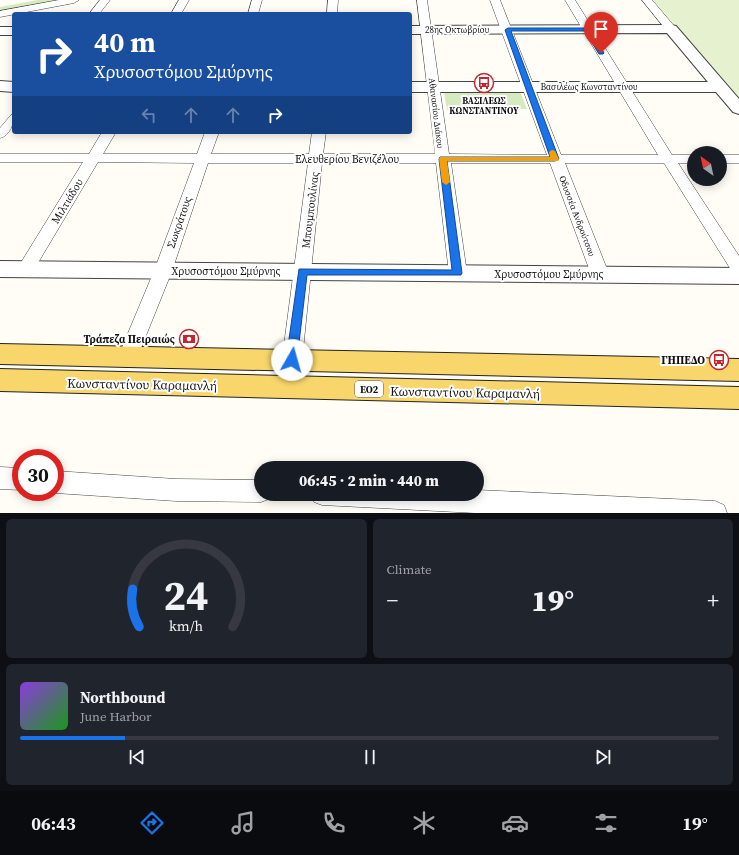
<!DOCTYPE html>
<html lang="en">
<head>
<meta charset="utf-8">
<style>
  body { margin:0; font-family:"Source Serif 4",serif; background:#20242c; color:#f1f3f6; height:100vh; display:flex; flex-direction:column; font-size:15px; white-space:nowrap }
  * { box-sizing:border-box; margin:0 }
  p { font-size:13px; color:#9ea1a6 }
  .icon { flex:none; width:22px; height:22px; fill:none; stroke:currentColor; stroke-width:2; stroke-linecap:round; stroke-linejoin:round }
  .map { position:relative; height:513px; overflow:hidden }
  .drawer { display:flex; flex-direction:column; gap:6px; padding:6px; background:#0d0f14; flex:1 }
  .drawer>* { flex:none }
  .guide { position:absolute; left:12px; top:12px; width:400px; height:122px; border-radius:4px; box-shadow:0 2px 10px #0003; background:#1a4fa0; color:#fff; overflow:hidden }
  .needle { width:26px; rotate:327deg }
  .controls { position:absolute; left:687px; top:146px; display:grid; gap:8px }
  .controls a { display:grid; place-items:center; width:40px; height:40px; border-radius:50%; background:#171b24; box-shadow:0 2px 10px #0003; font-size:20px }
  .speed { position:absolute; left:12px; top:449px; display:flex; gap:8px; font-size:20px; font-weight:700; text-align:center }
  .speed>* { display:grid; place-content:center; width:52px; height:52px; border-radius:50%; background:#171b24; box-shadow:0 2px 10px #0003; line-height:1 }
  .speed .limit { border:6px solid #d22; background:#fff; color:#111 }
  .pin { position:absolute; display:grid; place-items:center; width:34px; height:34px; color:#fff; margin:-41px -17px; border-radius:50% 50% 50% 0; rotate:-45deg; box-shadow:0 0 4px #0007 }
  .pin .icon { rotate:45deg }
  .me { position:absolute; width:44px; margin:-22px; rotate:7deg; stroke-linejoin:round; filter:drop-shadow(0 0 3px #0008) }
  .turn { display:flex; align-items:center; gap:14px; height:84px; padding:0 16px; font-size:18px }
  .turn .icon { width:52px; height:52px; stroke-width:2.5 }
  .turn b { display:block; font-size:28px; line-height:34px }
  .lanes { display:flex; align-items:center; height:38px; padding:0 16px; background:#0003; justify-content:center; gap:20px; direction:ltr }
  .lanes .off { opacity:.35 }
  .big { font-size:30px; font-weight:800; line-height:1.1 }
  .drawer .tile { flex:1; display:flex; flex-direction:column; justify-content:center; gap:6px; min-width:0; padding:0 14px; border-radius:6px; background:#20242c }
  .drawer .dial { align-items:center; gap:0 }
  .dial svg { height:104px; overflow:visible; fill:none; stroke:#363941; stroke-width:7; stroke-linecap:round; text-anchor:middle }
  .dial text { fill:#f1f3f6; stroke:none }
  .song { display:flex; align-items:center; gap:12px }
  .cover { width:48px; height:48px; border-radius:6px; background:linear-gradient(135deg,hsl(270 70% 55%),hsl(120 70% 35%)) }
  .played { height:4px; border-radius:2px; background:linear-gradient(90deg,#1a73e8 15%,#363941 15%) }
  .keys { display:flex; justify-content:space-around; direction:ltr }
  .heat { display:flex; justify-content:space-between; align-items:center; font-size:22px; direction:ltr }
  .drawer .tiles { flex:1; display:grid; gap:6px; grid-template-columns:1fr 1fr }
  .tile:last-child { grid-column:span 2 }
  .trip { position:absolute; left:254px; top:461px; width:230px; height:40px; border-radius:20px; background:#171b24; box-shadow:0 2px 10px #0003; font-weight:800; line-height:40px; text-align:center }
  .dock { display:flex; height:64px; justify-content:space-around; align-items:center; background:#090b0e; color:#9ea1a6 }
  .dock .icon { width:28px; height:28px }
  .dock .selected { color:#1a73e8 }
  .dock b { font-size:18px; color:#f1f3f6 }
  .map>svg:first-child { display:block }
  .green { fill:#d5ebbd }
  .pitch { fill:#e6f2cf }
  .lines { fill:none; stroke-linecap:round; stroke-linejoin:round }
  .pedestrian-casing { stroke:#444; stroke-width:1 }
  .minor-casing { stroke:#444; stroke-width:1 }
  .tertiary-casing { stroke:#444; stroke-width:2 }
  .primary-casing { stroke:#222; stroke-width:2 }
  .pedestrian { fill:#fff; fill-rule:evenodd }
  .minor { fill:#fff; fill-rule:evenodd }
  .tertiary { fill:#fff; fill-rule:evenodd }
  .primary { fill:#f9d66b; fill-rule:evenodd }
  .route { fill:#1a73e8; stroke:#114b97 }
  .slow { fill:#f59e0b }
  .labels { text-anchor:middle; stroke-width:4; stroke-linejoin:round; paint-order:stroke }
  .far-street-label { font-size:9px; fill:#111; stroke:#fff }
  .far-poi-label { font-size:9px; font-weight:bold; fill:#111; stroke:#fff }
  .shield { fill:#fff; stroke:#585858; stroke-width:1 }
  .shield-label { font-size:10px; font-weight:bold; fill:#111 }
  .street-label { font-size:11px; fill:#111; stroke:#fff }
  .poi-label { font-size:11px; font-weight:bold; fill:#111; stroke:#fff; text-anchor:end }
  .near-street-label { font-size:13px; fill:#111; stroke:#fff }
</style>
</head>
<body>
<div class="map">
<svg width="739" height="513" viewBox="0 0 739 513">
  <rect width="100%" height="100%" fill="#fffdf5"/>
  <path class="green" d="M 38,0 L 57,0 L 0,11 L 0,7 Z
    M 520,92 L 527,109 L 447,110 L 444,93 Z"/>
  <path class="pitch" d="M 652,0 L 739,0 L 739,98 Z"/>
  <g class="lines">
    <defs>
      <path id="pedestrian" d="M 14,114 C 14,123 10,136 0,138 L 0,128 L 11,115 Z"/>
      <path id="minor" d="M 59,0 L 79,0 L 74,3 L 0,17 L 0,11 Z
        M 100,0 L 110,0 L 99,14 L 89,14 Z
        M 179,0 L 189,0 L 181,14 L 171,14 Z
        M 252,0 L 262,0 L 258,14 L 248,14 Z
        M 328,0 L 338,0 L 337,14 L 327,14 Z
        M 417,0 L 427,0 L 449,154 L 547,155 L 490,0 L 500,0 L 561,155 L 658,155 L 565,0 L 575,0 L 672,155 L 694,155 L 694,163 L 678,163 L 739,256 L 739,275 L 733,273 L 664,163 L 565,163 L 609,274 L 606,278 L 600,280 L 594,278 L 591,274 L 550,163 L 451,163 L 467,273 L 464,277 L 458,279 L 452,277 L 449,273 L 436,163 L 322,163 L 302,360 L 299,366 L 292,368 L 285,366 L 282,360 L 308,163 L 208,163 L 172,271 L 135,363 L 128,365 L 121,363 L 118,357 L 154,271 L 194,163 L 98,162 L 32,273 L 26,275 L 20,273 L 17,269 L 83,162 L 0,162 L 0,154 L 89,154 L 102,132 L 116,132 L 103,154 L 197,154 L 205,132 L 219,132 L 211,154 L 309,154 L 312,132 L 326,132 L 323,154 L 435,154 Z
        M 642,0 L 652,0 L 675,27 L 676,29 L 675,31 L 667,31 Z
        M 720,155 L 739,155 L 739,163 L 720,163 Z
        M 0,467 L 21,468 L 21,490 L 0,489 Z
        M 55,471 L 176,479 L 261,480 L 261,494 L 272,494 L 269,499 L 261,502 L 176,501 L 55,493 L 52,492 L 55,492 Z
        M 477,490 L 715,501 L 724,505 L 727,513 L 476,513 L 322,505 L 314,502 L 310,494 L 477,494 Z"/>
      <path id="tertiary" d="M 671,25 L 676,26 L 739,99 L 739,114 L 733,112 L 716,92 L 410,92 L 410,82 L 708,82 L 667,33 L 410,34 L 410,26 Z
        M 0,27 L 14,27 L 14,35 L 0,35 Z
        M 0,81 L 14,82 L 14,92 L 0,91 Z
        M 0,261 L 739,268 L 739,284 L 0,277 Z"/>
      <path id="primary" d="M 0,344 L 739,359 L 739,381 L 0,364 Z
        M 0,369 L 739,387 L 739,409 L 0,391 Z"/>
    </defs>
    <use href="#pedestrian" class="pedestrian-casing"/>
    <use href="#minor" class="minor-casing"/>
    <use href="#tertiary" class="tertiary-casing"/>
    <use href="#primary" class="primary-casing"/>
    <use href="#pedestrian" class="pedestrian"/>
    <use href="#minor" class="minor"/>
    <use href="#tertiary" class="tertiary"/>
    <use href="#primary" class="primary"/>
  </g>
  <path class="route" d="M 587,28 L 590,29 L 604,53 L 603,54 L 599,54 L 585,31 L 511,31 L 559,159 L 555,161 L 447,161 L 462,273 L 461,275 L 307,275 L 297,360 L 296,363 L 292,365 L 288,363 L 286,360 L 299,269 L 452,270 L 439,159 L 440,157 L 550,157 L 505,30 L 508,28 Z"/>
  <path class="slow" d="M 552,150 L 555,151 L 559,159 L 558,161 L 447,161 L 450,182 L 446,185 L 442,182 L 439,159 L 440,157 L 550,157 L 549,152 Z"/>
  <defs>
    <symbol id="bus-ring" viewBox="-11 -11 22 22"><circle r="9.5" fill="#fff" stroke="#c4262e" stroke-width="1.5"/><path d="M-5-6H5V4H4V6H2V4H-2V6H-4V4H-5ZM-3.5-4V0h7V-4ZM-3.5 1.2v1.5H-2V1.2ZM2 1.2v1.5H3.5V1.2Z" fill="#c4262e"/></symbol>
    <symbol id="bank-ring" viewBox="-11 -11 22 22"><circle r="9.5" fill="#fff" stroke="#c4262e" stroke-width="1.5"/><path d="M-6-4H6V4H-6ZM0-2.3a2.3 2.3 0 1 0 0 4.6a2.3 2.3 0 1 0 0-4.6Z" fill="#c4262e"/></symbol>
  </defs>
  <g fill-rule="evenodd">
    <use href="#bus-ring" x="473" y="72" width="22" height="22"/>
    <use href="#bank-ring" x="178" y="328" width="22" height="22"/>
    <use href="#bus-ring" x="708" y="349" width="22" height="22"/>
  </g>
  <g class="labels">
    <g class="far-street-label">
      <text x="457" y="33">28ης Οκτωβρίου</text>
      <text x="589" y="90">Βασιλέως Κωνσταντίνου</text>
      <text transform="translate(436 113) rotate(83)" y="3">Αθανασίου Διάκου</text>
      <text transform="translate(577 216) rotate(69)" y="3">Οδυσσέα Ανδρούτσου</text>
    </g>
    <g class="far-poi-label">
      <text x="484" y="104">ΒΑΣΙΛΕΩΣ<tspan x="484" dy="10">ΚΩΝΣΤΑΝΤΙΝΟΥ</tspan></text>
    </g>
    <rect class="shield" x="355" y="381" width="28" height="16" rx="3"/>
    <g class="shield-label">
      <text x="369" y="393">ΕΟ2</text>
    </g>
    <g class="street-label">
      <text x="347" y="163">Ελευθερίου Βενιζέλου</text>
      <text transform="translate(67 201) rotate(-59)" y="4">Μιλτιάδου</text>
      <text transform="translate(310 210) rotate(-83)" y="4">Μπουμπουλίνας</text>
      <text transform="translate(179 222) rotate(-71)" y="4">Σωκράτους</text>
      <text x="226" y="275">Χρυσοστόμου Σμύρνης</text>
      <text x="549" y="278">Χρυσοστόμου Σμύρνης</text>
    </g>
    <g class="poi-label">
      <text x="175" y="343">Τράπεζα Πειραιώς</text>
      <text x="705" y="364">ΓΗΠΕΔΟ</text>
    </g>
    <g class="near-street-label">
      <text transform="translate(142 384) rotate(1)" y="5">Κωνσταντίνου Καραμανλή</text>
      <text transform="translate(465 392) rotate(1)" y="5">Κωνσταντίνου Καραμανλή</text>
    </g>
  </g>
</svg>
<div class="controls">
<a><svg class="needle" viewBox="-14 -14 28 28"><path d="M0-13l5 13h-10z" fill="#e53935"/><path d="M0 13l5-13h-10z" fill="#9ea1a6"/></svg></a>
</div>
<div class="speed"><div class="limit">30</div></div>
<div class="pin" style="left:601px;top:53px;background:#d93025"><svg class="icon" aria-label="arrive" viewBox="0 0 24 24"><path d="M6 21V4h12l-3 4 3 4H6"/></svg></div>
<svg class="me" style="left:292px;top:360px" viewBox="-20 -20 40 40"><circle r="19" fill="#fff"/><path d="M0-13L10 11 0 6-10 11z" fill="#1a73e8"/></svg>
<div class="trip">06:45 · 2 min · 440 m</div>
<div class="guide">
<div class="turn"><svg class="icon" aria-label="right" viewBox="0 0 24 24"><path d="M7 20v-9h11M14 6l5 5-5 5"/></svg><div><b>40 m</b>Χρυσοστόμου Σμύρνης</div></div>
<div class="lanes"><svg class="icon off" aria-label="left" viewBox="0 0 24 24"><path d="M17 20v-9H6M10 6l-5 5 5 5"/></svg><svg class="icon off" aria-label="ahead" viewBox="0 0 24 24"><path d="M12 20V5M6 11l6-6 6 6"/></svg><svg class="icon off" aria-label="ahead" viewBox="0 0 24 24"><path d="M12 20V5M6 11l6-6 6 6"/></svg><svg class="icon" aria-label="right" viewBox="0 0 24 24"><path d="M7 20v-9h11M14 6l5 5-5 5"/></svg></div>
</div>
</div>
<section class="drawer">
<div class="tiles">
<div class="tile dial"><svg viewBox="0 0 100 80">
<path d="M14 69A42 42 0 1 1 86 69"/>
<path d="M14 69A42 42 0 0 1 9 40" stroke="#1a73e8"/>
<text x="50" y="56" font-size="32" font-weight="700">24</text>
<text x="50" y="72" font-size="11">km/h</text>
</svg></div>
<div class="tile"><p>Climate</p>
<div class="heat"><a>−</a><b class="big">19°</b><a>+</a></div>
</div>
<div class="tile">
<div class="song"><i class="cover"></i><div><b>Northbound</b><p>June Harbor</p></div></div>
<div class="played"></div>
<div class="keys"><svg class="icon" aria-label="previous" viewBox="0 0 24 24"><path d="M18 5L8 12l10 7zM5 5v14"/></svg><svg class="icon" aria-label="pause" viewBox="0 0 24 24"><path d="M8 5v14M16 5v14"/></svg><svg class="icon" aria-label="next" viewBox="0 0 24 24"><path d="M6 5l10 7-10 7zM19 5v14"/></svg></div>
</div>
</div>
</section>
<nav class="dock">
<b>06:43</b>
<svg class="icon selected" aria-label="directions" viewBox="0 0 24 24"><path d="M12 3l9 9-9 9-9-9zM9 14v-3h6M13 9l2 2-2 2"/></svg>
<svg class="icon" aria-label="music" viewBox="0 0 24 24"><path d="M9 18V5l10-2v13"/><circle cx="6" cy="18" r="3"/><circle cx="16" cy="16" r="3"/></svg>
<svg class="icon" aria-label="phone" viewBox="0 0 24 24"><path d="M5 4h4l2 5-3 2q2 4 5 5l2-3 5 2v4C11 20 4 13 5 4z"/></svg>
<svg class="icon" aria-label="climate" viewBox="0 0 24 24"><path d="M12 3v18M4 7l16 10M4 17L20 7"/></svg>
<svg class="icon" aria-label="car" viewBox="0 0 24 24"><path d="M5 17H2v-5l4-1 3-4h7l3 4 3 1v5h-3M9 17h6M6 11h13"/><circle cx="7" cy="17" r="2"/><circle cx="17" cy="17" r="2"/></svg>
<svg class="icon" aria-label="filters" viewBox="0 0 24 24"><path d="M4 7h16M4 17h16"/><circle cx="9" cy="7" r="2"/><circle cx="15" cy="17" r="2"/></svg>
<b>19°</b>
</nav>
</body>
</html>
